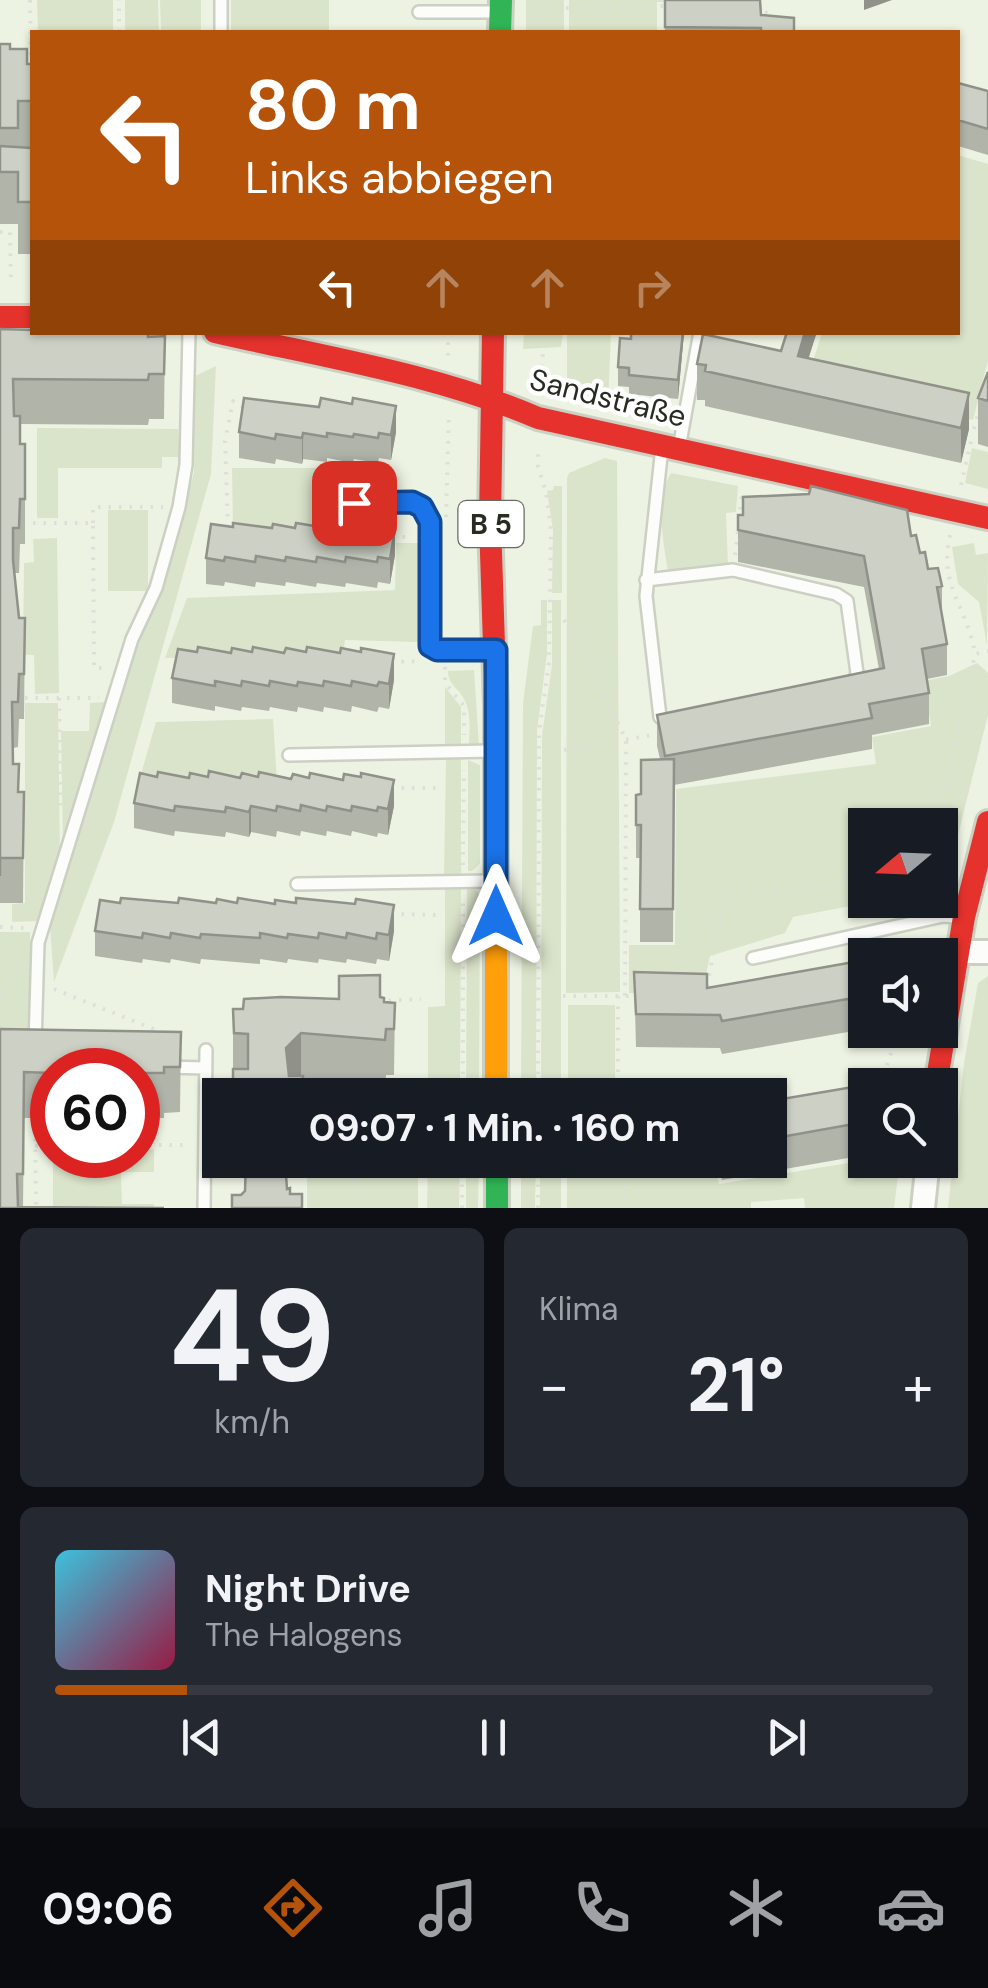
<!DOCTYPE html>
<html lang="de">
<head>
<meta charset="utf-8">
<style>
  body { margin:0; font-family:"DM Sans",sans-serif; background:#242831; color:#f1f3f6; height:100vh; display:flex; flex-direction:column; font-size:38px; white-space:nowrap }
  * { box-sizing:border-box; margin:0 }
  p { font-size:32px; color:#9ea1a6 }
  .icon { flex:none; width:55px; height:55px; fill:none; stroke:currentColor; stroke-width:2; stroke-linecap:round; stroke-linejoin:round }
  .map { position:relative; height:1208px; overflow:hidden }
  .panel { display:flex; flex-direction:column; gap:20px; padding:20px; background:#0d0f14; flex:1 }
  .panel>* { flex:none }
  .top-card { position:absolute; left:30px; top:30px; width:930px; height:305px; border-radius:0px; box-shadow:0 2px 8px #0004; background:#b45309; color:#fff; overflow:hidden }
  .needle { width:65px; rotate:251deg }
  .controls { position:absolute; left:848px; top:808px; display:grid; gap:20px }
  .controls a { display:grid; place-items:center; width:110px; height:110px; border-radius:0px; background:#171b24; box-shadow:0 2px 8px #0004; font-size:50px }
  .speed { position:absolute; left:30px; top:1048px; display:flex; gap:20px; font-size:50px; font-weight:700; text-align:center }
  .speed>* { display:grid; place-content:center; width:130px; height:130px; border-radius:50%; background:#171b24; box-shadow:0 2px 8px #0004; line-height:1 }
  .speed .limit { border:15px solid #d22; background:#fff; color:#111 }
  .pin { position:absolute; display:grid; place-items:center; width:85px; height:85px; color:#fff; margin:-42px; border-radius:20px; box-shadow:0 5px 15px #0006 }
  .me { position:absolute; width:110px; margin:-55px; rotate:0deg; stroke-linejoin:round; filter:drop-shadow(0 0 8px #0008) }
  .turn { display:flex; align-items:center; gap:35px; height:210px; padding:0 50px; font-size:45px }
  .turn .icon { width:130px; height:130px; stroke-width:2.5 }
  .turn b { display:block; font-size:70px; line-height:85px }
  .lanes { display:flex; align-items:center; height:95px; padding:0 50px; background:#0003; justify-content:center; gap:50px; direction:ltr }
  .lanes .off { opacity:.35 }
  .big { font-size:75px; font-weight:700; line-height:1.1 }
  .panel .tile { flex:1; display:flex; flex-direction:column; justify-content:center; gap:15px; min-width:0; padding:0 35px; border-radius:15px; background:#242831 }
  .panel .dial { align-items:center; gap:0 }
  .dial b { font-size:130px; line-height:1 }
  .song { display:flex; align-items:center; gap:30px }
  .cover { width:120px; height:120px; border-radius:15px; background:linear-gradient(135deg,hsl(190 70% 55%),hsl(340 70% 35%)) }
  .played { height:10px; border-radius:5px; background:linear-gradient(90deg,#b45309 15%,#363941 15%) }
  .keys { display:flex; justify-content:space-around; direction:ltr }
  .heat { display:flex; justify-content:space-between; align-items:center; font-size:55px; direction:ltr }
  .panel .tiles { flex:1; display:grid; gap:20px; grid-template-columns:1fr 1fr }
  .tile:last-child { grid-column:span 2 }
  .trip { position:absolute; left:202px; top:1078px; width:585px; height:100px; border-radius:0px; background:#171b24; box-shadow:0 2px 8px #0004; font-weight:700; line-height:100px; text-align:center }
  .tab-bar { display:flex; height:160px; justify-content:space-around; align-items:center; background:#090b0e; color:#9ea1a6 }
  .tab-bar .icon { width:70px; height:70px }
  .tab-bar .current { color:#b45309 }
  .tab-bar b { font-size:45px; color:#f1f3f6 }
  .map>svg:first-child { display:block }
  .green { fill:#dae4ca; fill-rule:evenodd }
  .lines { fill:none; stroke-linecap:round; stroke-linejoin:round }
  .lane-casing { stroke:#cbd0c3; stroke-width:16 }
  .street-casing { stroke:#cbd0c3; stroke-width:28 }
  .fast-casing { stroke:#cbd0c3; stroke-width:28 }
  .slow-casing { stroke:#cbd0c3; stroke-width:28 }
  .jam-casing { stroke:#cbd0c3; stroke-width:28 }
  .path { stroke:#dddfda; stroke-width:4; stroke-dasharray:2.5 8; stroke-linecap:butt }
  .lane { stroke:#fcfdfb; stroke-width:11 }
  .street { stroke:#fcfdfb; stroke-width:22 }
  .fast { stroke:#30b455; stroke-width:22 }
  .slow { stroke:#ff9f0a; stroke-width:22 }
  .jam { stroke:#e5322d; stroke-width:22 }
  .wall { fill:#b0b4a9 }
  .shaded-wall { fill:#90928a }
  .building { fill:#cdd1c5; stroke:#90928a; stroke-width:2.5 }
  .route-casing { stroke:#114b97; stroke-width:25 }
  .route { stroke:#1a73e8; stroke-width:18 }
  .labels { text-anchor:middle; stroke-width:9; stroke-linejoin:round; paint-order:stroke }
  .shield { fill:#fff; stroke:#686b64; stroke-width:2.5 }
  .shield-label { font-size:28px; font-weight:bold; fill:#282b21 }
  .street-label { font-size:30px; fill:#282b21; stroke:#fff }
</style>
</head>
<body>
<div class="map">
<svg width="988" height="1208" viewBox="0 0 988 1208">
  <rect width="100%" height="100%" fill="#edf3e3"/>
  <path class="green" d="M 37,0 L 113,0 L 113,32 L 38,32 Z
    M 125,0 L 158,0 L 159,32 L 125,32 Z
    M 160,0 L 201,0 L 201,32 L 161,32 Z
    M 231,0 L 329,0 L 329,32 L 231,32 Z
    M 526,0 L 564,0 L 564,32 L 526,32 Z
    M 569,0 L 725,0 L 727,2 L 657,2 L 657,32 L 569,32 Z
    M 958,155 L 988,164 L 988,360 L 973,420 L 805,386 L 822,333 L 958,332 Z
    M 524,333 L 563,333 L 561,347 L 523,349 Z
    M 567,333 L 611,333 L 608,404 L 567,396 Z
    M 216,366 L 211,474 L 114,822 L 54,982 L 50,926 L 127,667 L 166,568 L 194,473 L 195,376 Z
    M 37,428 L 178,429 L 180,457 L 162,457 L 162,468 L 58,468 L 58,518 L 37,518 Z
    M 972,448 L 988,452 L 988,489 L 965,483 Z
    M 605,458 L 617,461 L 620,992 L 566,993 L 567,478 L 569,473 Z
    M 232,468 L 340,468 L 327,533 L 233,532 Z
    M 671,473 L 738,486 L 736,512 L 726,513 L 728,565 L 668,571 C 663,542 655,499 671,473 Z
    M 554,486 L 562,486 L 562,593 L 552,593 L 553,530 L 547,491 L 553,490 Z
    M 108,510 L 148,510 L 148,591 L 108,591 Z
    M 57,538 L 59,693 L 35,694 L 34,655 L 23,655 L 24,563 L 34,562 L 33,539 Z
    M 396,543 L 421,543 L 418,642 L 345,640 L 343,657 L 165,658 L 187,598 L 395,590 Z
    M 974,543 L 976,555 L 988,553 L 987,645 L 979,602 L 958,584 L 952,547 Z
    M 541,600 L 547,600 L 547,653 L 537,731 L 536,1095 L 521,1095 L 523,703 L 533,626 L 541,625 Z
    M 552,600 L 561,600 L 561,1095 L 541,1095 L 542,735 L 552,665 Z
    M 977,663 L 988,673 L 988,715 L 940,907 L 908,910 L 881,900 L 793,917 L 785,933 L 710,956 L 703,988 L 698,992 L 629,993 L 629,945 L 675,945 L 676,789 L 876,764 L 872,737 L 931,726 L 924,681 L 949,676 ZM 865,825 L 940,825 L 940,900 L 865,900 Z
    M 474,670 L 479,746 L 469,749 C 469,733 472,713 464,699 C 458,687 448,685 448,671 Z
    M 445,687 L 461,707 L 461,747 L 445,745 Z
    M 105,702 L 63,851 L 61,731 L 89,731 L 90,703 Z
    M 25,703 L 58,703 L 60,857 L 41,921 L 12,922 L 12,904 L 25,903 Z
    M 273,719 L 277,782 L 139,781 L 156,722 Z
    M 446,759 L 461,759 L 461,875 L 444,875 Z
    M 468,760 L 480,765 L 480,864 L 472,871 L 468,871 Z
    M 445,885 L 461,885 L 460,1095 L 428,1095 L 428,1007 L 445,1006 Z
    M 467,886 L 477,891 L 480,897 L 479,1095 L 466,1095 Z
    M 0,932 L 30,932 L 30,1062 L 0,1062 Z
    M 988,976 L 988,1208 L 948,1208 L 964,1063 L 978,983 Z
    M 568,1005 L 615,1005 L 615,1095 L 568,1095 Z
    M 154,1149 L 154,1172 L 121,1172 L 122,1204 L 154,1204 L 154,1208 L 53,1208 L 53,1155 L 138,1155 L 138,1150 Z
    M 307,1160 L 418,1160 L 418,1208 L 307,1208 Z
    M 428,1160 L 460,1160 L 459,1208 L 427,1208 Z
    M 466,1160 L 479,1160 L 478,1208 L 466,1208 Z
    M 521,1160 L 536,1160 L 535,1208 L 521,1208 Z
    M 540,1160 L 561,1160 L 561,1208 L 540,1208 Z
    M 567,1160 L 632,1160 L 632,1174 L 717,1176 L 719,1184 L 867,1160 L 900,1160 L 894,1208 L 805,1208 L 804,1198 L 751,1202 L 751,1208 L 567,1208 Z"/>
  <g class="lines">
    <defs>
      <path id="lane" d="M 221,0 L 221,32
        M 419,12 L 495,12
        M 680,443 L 700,332
        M 662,447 L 646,596 L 660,717 L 668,723
        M 354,503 L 412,502 L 422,507 L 430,522 L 431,646 L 437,650 L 492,650
        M 646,580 L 733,570 L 836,594 L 847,601 L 857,673 L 853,684
        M 289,755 L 492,751
        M 297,884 L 492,881
        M 753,958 L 943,916 L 960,917
        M 35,1045 L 38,943 L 132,639 L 156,588 L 179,507 L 186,465 L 189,332
        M 165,1067 L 206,1068
        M 204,1208 L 206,1050"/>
      <path id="street" d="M 958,952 L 988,952
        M 923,1208 L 928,1160"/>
      <path id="fast" d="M 500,32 L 501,0
        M 497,1160 L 497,1208"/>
      <path id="slow" d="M 496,707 L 496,1095"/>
      <path id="jam" d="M 0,317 L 32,317
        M 215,332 C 323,357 436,374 538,418 L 988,518
        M 493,332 L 490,522 L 496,707
        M 936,1085 L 964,917 L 988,822"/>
    </defs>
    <use href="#lane" class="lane-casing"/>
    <use href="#street" class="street-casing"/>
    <use href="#fast" class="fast-casing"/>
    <use href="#slow" class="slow-casing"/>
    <use href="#jam" class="jam-casing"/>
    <path class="path" d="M 30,0 L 31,65
      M 757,5 L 773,18
      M 566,8 L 668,6
      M 119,32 L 119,0
      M 544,32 L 544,0
      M 0,232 L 10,232 L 11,283
      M 448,332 L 448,357
      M 541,388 L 544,332
      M 974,429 L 979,410
      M 961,485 L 971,441
      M 446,517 L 449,412
      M 739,520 L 742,490
      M 33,523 L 93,523 L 94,668 L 105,668
      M 93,523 L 93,507 L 163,507
      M 228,527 L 225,441 L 233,401 L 244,408
      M 950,535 C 938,587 967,605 975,654
      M 392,537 L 412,537
      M 735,555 L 738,530
      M 564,620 L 594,671 L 626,740 L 625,996
      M 391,662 L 422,661
      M 445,667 L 445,683 L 464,706 L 464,735
      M 25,698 L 99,698
      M 59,698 L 60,808
      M 564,750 L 653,735
      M 391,788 L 441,788
      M 911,825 L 946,785 L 975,654 L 988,651
      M 463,865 L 464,770
      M 391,914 L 441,915
      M 0,927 L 25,928
      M 707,986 L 726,889 C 773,893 827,898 865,865
      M 54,989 L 161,1032
      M 0,995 L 19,966
      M 563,996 L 638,996
      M 618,996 L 618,1095
      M 378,1001 L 421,999
      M 314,1080 L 315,1095
      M 880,1085 L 899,1030
      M 463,1095 L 463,900
      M 538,1095 L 539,732 L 549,663 L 551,530 L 546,492 L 538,467 L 538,447
      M 35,1118 L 36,1208
      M 138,1145 L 188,1145
      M 35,1146 L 52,1146
      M 351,1160 L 355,1170 L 356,1208
      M 462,1208 L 462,1160
      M 538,1208 L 538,1160
      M 626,1208 L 626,1160"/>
    <use href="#lane" class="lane"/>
    <use href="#street" class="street"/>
    <use href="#fast" class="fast"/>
    <use href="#slow" class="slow"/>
    <use href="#jam" class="jam"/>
  </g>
  <path class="wall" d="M 664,0 L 761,15 L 761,32 L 665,32 Z
    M 0,44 L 10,49 L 27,64 L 32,64 L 32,254 L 18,254 L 18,224 L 0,224 Z
    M 958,83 L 988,91 L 988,155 L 958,146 Z
    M 0,329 L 165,336 L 164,419 L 149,419 L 148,425 L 20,424 L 20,444 L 25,444 L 25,544 L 20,544 L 19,573 L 14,573 L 19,618 L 25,618 L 24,719 L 19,719 L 18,747 L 13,748 L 13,764 L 19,792 L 24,792 L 23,903 L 0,903 L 0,921 Z
    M 632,332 L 684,332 L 678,399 L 629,394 L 629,387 L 618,386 L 618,367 L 631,339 Z
    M 808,358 L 969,429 L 961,463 L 705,406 L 705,400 L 697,400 L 697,364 Z
    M 988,372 L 988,447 L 978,444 L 978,398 Z
    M 239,432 L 396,432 L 391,460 L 379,458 L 378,463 L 354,459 L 353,463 L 327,458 L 327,462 L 303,459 L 302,464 L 276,459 L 275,464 L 239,458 Z
    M 738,515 L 911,536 L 928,569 L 942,586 L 942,615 L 947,644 L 947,675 L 927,679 L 929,693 L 929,724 L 872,735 L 872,749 L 674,785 L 673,942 L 640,942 L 640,858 L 636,858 L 636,795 L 641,794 L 660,759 L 657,746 L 657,715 L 879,669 L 864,587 L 738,562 Z
    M 211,524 L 395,555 L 390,584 L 378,582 L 377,588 L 346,583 L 345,587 L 317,583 L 316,587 L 286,582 L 285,586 L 256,582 L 255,587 L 225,582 L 224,586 L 206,584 L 206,558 Z
    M 172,678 L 394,680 L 389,709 L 379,707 L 377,712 L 352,706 L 351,712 L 324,707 L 323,712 L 298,707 L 297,712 L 270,707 L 269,711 L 242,707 L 241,711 L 215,706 L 215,711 L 172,703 Z
    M 157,777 L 240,778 L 394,806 L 388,835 L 378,833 L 377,837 L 352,831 L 351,836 L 327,831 L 326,836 L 301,831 L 300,836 L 277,831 L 276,837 L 251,832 L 249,837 L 226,832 L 225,837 L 175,831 L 174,836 L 134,828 L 134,803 Z
    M 120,903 L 394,931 L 389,961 L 377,959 L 376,964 L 347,959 L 346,963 L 319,959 L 318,963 L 288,959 L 287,963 L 260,959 L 260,964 L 201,959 L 200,964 L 171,959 L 170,963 L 143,959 L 142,963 L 95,956 L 95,931 Z
    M 865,960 L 865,1029 L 722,1054 L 720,1048 L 636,1047 L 634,972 L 707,988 Z
    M 380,997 L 384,1002 L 395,1003 L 394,1075 L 386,1075 L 385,1086 L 303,1079 L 233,1095 L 233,1009 L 339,999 Z
    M 0,1029 L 181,1032 L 180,1112 L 164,1113 L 164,1118 L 138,1118 L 138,1070 L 52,1070 L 52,1118 L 24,1118 L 23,1207 L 0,1208 Z
    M 865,1085 L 865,1155 L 722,1180 L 720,1173 L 636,1172 L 635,1160 L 770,1160 L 770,1101 Z"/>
  <path class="shaded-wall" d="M 864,0 L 892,0 L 864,10 Z
    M 683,332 L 684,332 L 678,399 L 678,380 Z
    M 805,332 L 817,332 L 798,391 L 798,356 Z
    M 969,393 L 969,429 L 961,463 L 961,428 Z
    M 396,406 L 396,432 L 391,460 L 391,435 Z
    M 303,433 L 303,459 L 302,464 L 302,438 Z
    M 395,529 L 395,555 L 390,584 L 390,559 Z
    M 394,654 L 394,680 L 389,709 L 389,684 Z
    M 394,780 L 394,806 L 388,835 L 388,809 Z
    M 251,806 L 251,832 L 249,837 L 249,812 Z
    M 394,905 L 394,931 L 389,961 L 389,935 Z
    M 301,1033 L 301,1079 L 286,1094 L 286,1048 Z"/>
  <path class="building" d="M 665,0 L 760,0 L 761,15 L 794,18 L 794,32 L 761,32 L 761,28 L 665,27 Z
    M 0,44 L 10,44 L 10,49 L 27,49 L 27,64 L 32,64 L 32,101 L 18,101 L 18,128 L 0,128 Z
    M 958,83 L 988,91 L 988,129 L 958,120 Z
    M 0,146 L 32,148 L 32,202 L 18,202 L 18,172 L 0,172 Z
    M 0,329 L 32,330 L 32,332 L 148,332 L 148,337 L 165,336 L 164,374 L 149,374 L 148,380 L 13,379 L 14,416 L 20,416 L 20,444 L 25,444 L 25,499 L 20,499 L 19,528 L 13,528 L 13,560 L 19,618 L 25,618 L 24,674 L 19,674 L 18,702 L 12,702 L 13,764 L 19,764 L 18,792 L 24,792 L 23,858 L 0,858 L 0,876 Z
    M 631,332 L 683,332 L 678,380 L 629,375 L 629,368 L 618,367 L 620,338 L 631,339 Z
    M 787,332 L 805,332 L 798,356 L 969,393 L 961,428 L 705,371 L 706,365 L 697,364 L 703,334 L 781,351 Z
    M 988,372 L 988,401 L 978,398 Z
    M 244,398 L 319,407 L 321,398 L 352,404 L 353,398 L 396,406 L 391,435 L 379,433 L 378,438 L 354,434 L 353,437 L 327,433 L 327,437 L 303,433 L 302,438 L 276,434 L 275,439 L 239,432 Z
    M 811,486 L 907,510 L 911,536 L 916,535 L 920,553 L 925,552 L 928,569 L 938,568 L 942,586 L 937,587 L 947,644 L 922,649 L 929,693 L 869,704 L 872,718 L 665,756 L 657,715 L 884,668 L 864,556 L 738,530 L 738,515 L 743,515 L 743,497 L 809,494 Z
    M 233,523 L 272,528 L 273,524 L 295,528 L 296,523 L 333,529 L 334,525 L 356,528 L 357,523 L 395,529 L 390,559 L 378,557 L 377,562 L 346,557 L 345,562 L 317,557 L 316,562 L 286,557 L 285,561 L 256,556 L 255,562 L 225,557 L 224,561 L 206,558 L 211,524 L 233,527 Z
    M 198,647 L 231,653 L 232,648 L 252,652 L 253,647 L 284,653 L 286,648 L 306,652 L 307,647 L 340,653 L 341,648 L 361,652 L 361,648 L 394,654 L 389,684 L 379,682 L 377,686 L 352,681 L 351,686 L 324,681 L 323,686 L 298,682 L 297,686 L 270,681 L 269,686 L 242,681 L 241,686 L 215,681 L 215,686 L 172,678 L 178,649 L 197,652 Z
    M 674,759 L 673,909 L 640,909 L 641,825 L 636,825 L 636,795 L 641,794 L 641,760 Z
    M 209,771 L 240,778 L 242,773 L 258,777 L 259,772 L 291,779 L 293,774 L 309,778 L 310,773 L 343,780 L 344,774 L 361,777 L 361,773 L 394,780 L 388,809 L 378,807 L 377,811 L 352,806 L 351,811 L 327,806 L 326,811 L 301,805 L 300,811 L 277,806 L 276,811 L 251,806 L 249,812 L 226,807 L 225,812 L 175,806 L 174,811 L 134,803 L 140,773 L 157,777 L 158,772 L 189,778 L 190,773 L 208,777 Z
    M 121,898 L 178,903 L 179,898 L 216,903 L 217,899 L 237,903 L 238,898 L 275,904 L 275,900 L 296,903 L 296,898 L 355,904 L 356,899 L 394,905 L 389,935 L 377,933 L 376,939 L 347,933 L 346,938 L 319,933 L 318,938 L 288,934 L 287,938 L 260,933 L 260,938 L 201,934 L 200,938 L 171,933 L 170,938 L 143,933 L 142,938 L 95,931 L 100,900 L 120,903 Z
    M 865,960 L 865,996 L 722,1021 L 720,1015 L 636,1014 L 634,972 L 707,974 L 707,988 Z
    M 380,975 L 380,997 L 384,998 L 384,1002 L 395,1003 L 394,1029 L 386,1029 L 385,1040 L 301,1033 L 286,1048 L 289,1076 L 303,1076 L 303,1095 L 233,1095 L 233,1069 L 248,1069 L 248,1034 L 234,1033 L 233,1009 L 243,1009 L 244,999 L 281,997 L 339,999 L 339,976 Z
    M 0,1029 L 181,1032 L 180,1067 L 164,1067 L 164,1073 L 138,1073 L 138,1070 L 52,1070 L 52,1073 L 24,1072 L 23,1174 L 17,1174 L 18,1207 L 164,1208 L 0,1208 Z
    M 865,1085 L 865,1122 L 770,1139 L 770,1101 Z
    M 246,1160 L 285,1160 L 287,1189 L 290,1188 L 290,1194 L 302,1194 L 302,1208 L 232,1208 L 232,1195 L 241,1195 L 245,1191 Z"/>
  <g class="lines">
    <defs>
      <path id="route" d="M 354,503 L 412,502 L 422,507 L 430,522 L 430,646 L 437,650 L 496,650 L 496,916"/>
    </defs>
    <use href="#route" class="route-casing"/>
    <use href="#route" class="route"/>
  </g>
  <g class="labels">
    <rect class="shield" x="458.5" y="501" width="65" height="46" rx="8"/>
    <g class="shield-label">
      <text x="491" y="534">B 5</text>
    </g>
    <g class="street-label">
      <text transform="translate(608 398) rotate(14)" y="10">Sandstraße</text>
    </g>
  </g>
</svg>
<div class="controls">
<a><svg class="needle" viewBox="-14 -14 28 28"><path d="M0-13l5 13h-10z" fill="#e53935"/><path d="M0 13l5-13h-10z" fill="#9ea1a6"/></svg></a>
<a><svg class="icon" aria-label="sound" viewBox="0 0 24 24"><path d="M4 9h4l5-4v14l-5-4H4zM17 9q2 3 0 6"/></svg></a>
<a><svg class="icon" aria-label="search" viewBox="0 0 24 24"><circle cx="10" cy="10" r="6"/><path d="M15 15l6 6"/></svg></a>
</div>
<div class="speed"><div class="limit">60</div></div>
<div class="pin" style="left:354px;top:503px;background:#d93025"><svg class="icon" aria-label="arrive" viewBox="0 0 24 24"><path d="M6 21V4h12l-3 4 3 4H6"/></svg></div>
<svg class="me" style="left:496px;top:916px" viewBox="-20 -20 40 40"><path d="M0-17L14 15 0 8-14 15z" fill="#1a73e8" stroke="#fff" stroke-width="4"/></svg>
<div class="trip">09:07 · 1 Min. · 160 m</div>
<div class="top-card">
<div class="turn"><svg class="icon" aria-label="left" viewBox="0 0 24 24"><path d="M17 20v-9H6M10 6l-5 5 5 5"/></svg><div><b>80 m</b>Links abbiegen</div></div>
<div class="lanes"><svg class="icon" aria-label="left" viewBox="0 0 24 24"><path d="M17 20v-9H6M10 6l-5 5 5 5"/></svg><svg class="icon off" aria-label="ahead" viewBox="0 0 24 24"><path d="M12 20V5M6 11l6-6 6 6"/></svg><svg class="icon off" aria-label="ahead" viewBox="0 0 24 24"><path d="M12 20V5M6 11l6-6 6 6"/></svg><svg class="icon off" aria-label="right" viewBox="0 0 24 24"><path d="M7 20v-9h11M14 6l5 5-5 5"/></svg></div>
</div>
</div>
<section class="panel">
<div class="tiles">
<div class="tile dial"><b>49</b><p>km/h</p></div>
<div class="tile"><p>Klima</p>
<div class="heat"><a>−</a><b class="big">21°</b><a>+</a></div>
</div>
<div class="tile">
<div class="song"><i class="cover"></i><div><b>Night Drive</b><p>The Halogens</p></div></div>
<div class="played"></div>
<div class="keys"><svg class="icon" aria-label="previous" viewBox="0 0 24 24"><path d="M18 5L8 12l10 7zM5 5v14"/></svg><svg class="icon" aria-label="pause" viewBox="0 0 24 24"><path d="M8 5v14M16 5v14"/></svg><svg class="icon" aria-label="next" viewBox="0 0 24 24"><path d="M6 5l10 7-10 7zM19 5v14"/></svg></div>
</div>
</div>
</section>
<nav class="tab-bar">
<b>09:06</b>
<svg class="icon current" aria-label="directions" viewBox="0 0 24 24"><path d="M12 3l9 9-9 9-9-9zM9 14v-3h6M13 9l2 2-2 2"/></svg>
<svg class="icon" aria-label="music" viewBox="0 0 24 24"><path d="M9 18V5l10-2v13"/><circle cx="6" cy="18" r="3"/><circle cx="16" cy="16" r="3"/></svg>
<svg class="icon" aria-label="phone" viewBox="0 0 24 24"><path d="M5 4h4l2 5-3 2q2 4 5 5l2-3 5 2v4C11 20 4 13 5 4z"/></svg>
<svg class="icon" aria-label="climate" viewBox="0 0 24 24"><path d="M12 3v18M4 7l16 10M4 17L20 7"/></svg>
<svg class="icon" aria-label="car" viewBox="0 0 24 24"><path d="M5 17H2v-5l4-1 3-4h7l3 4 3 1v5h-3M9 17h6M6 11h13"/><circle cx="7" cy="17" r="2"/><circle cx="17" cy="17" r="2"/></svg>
</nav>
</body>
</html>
